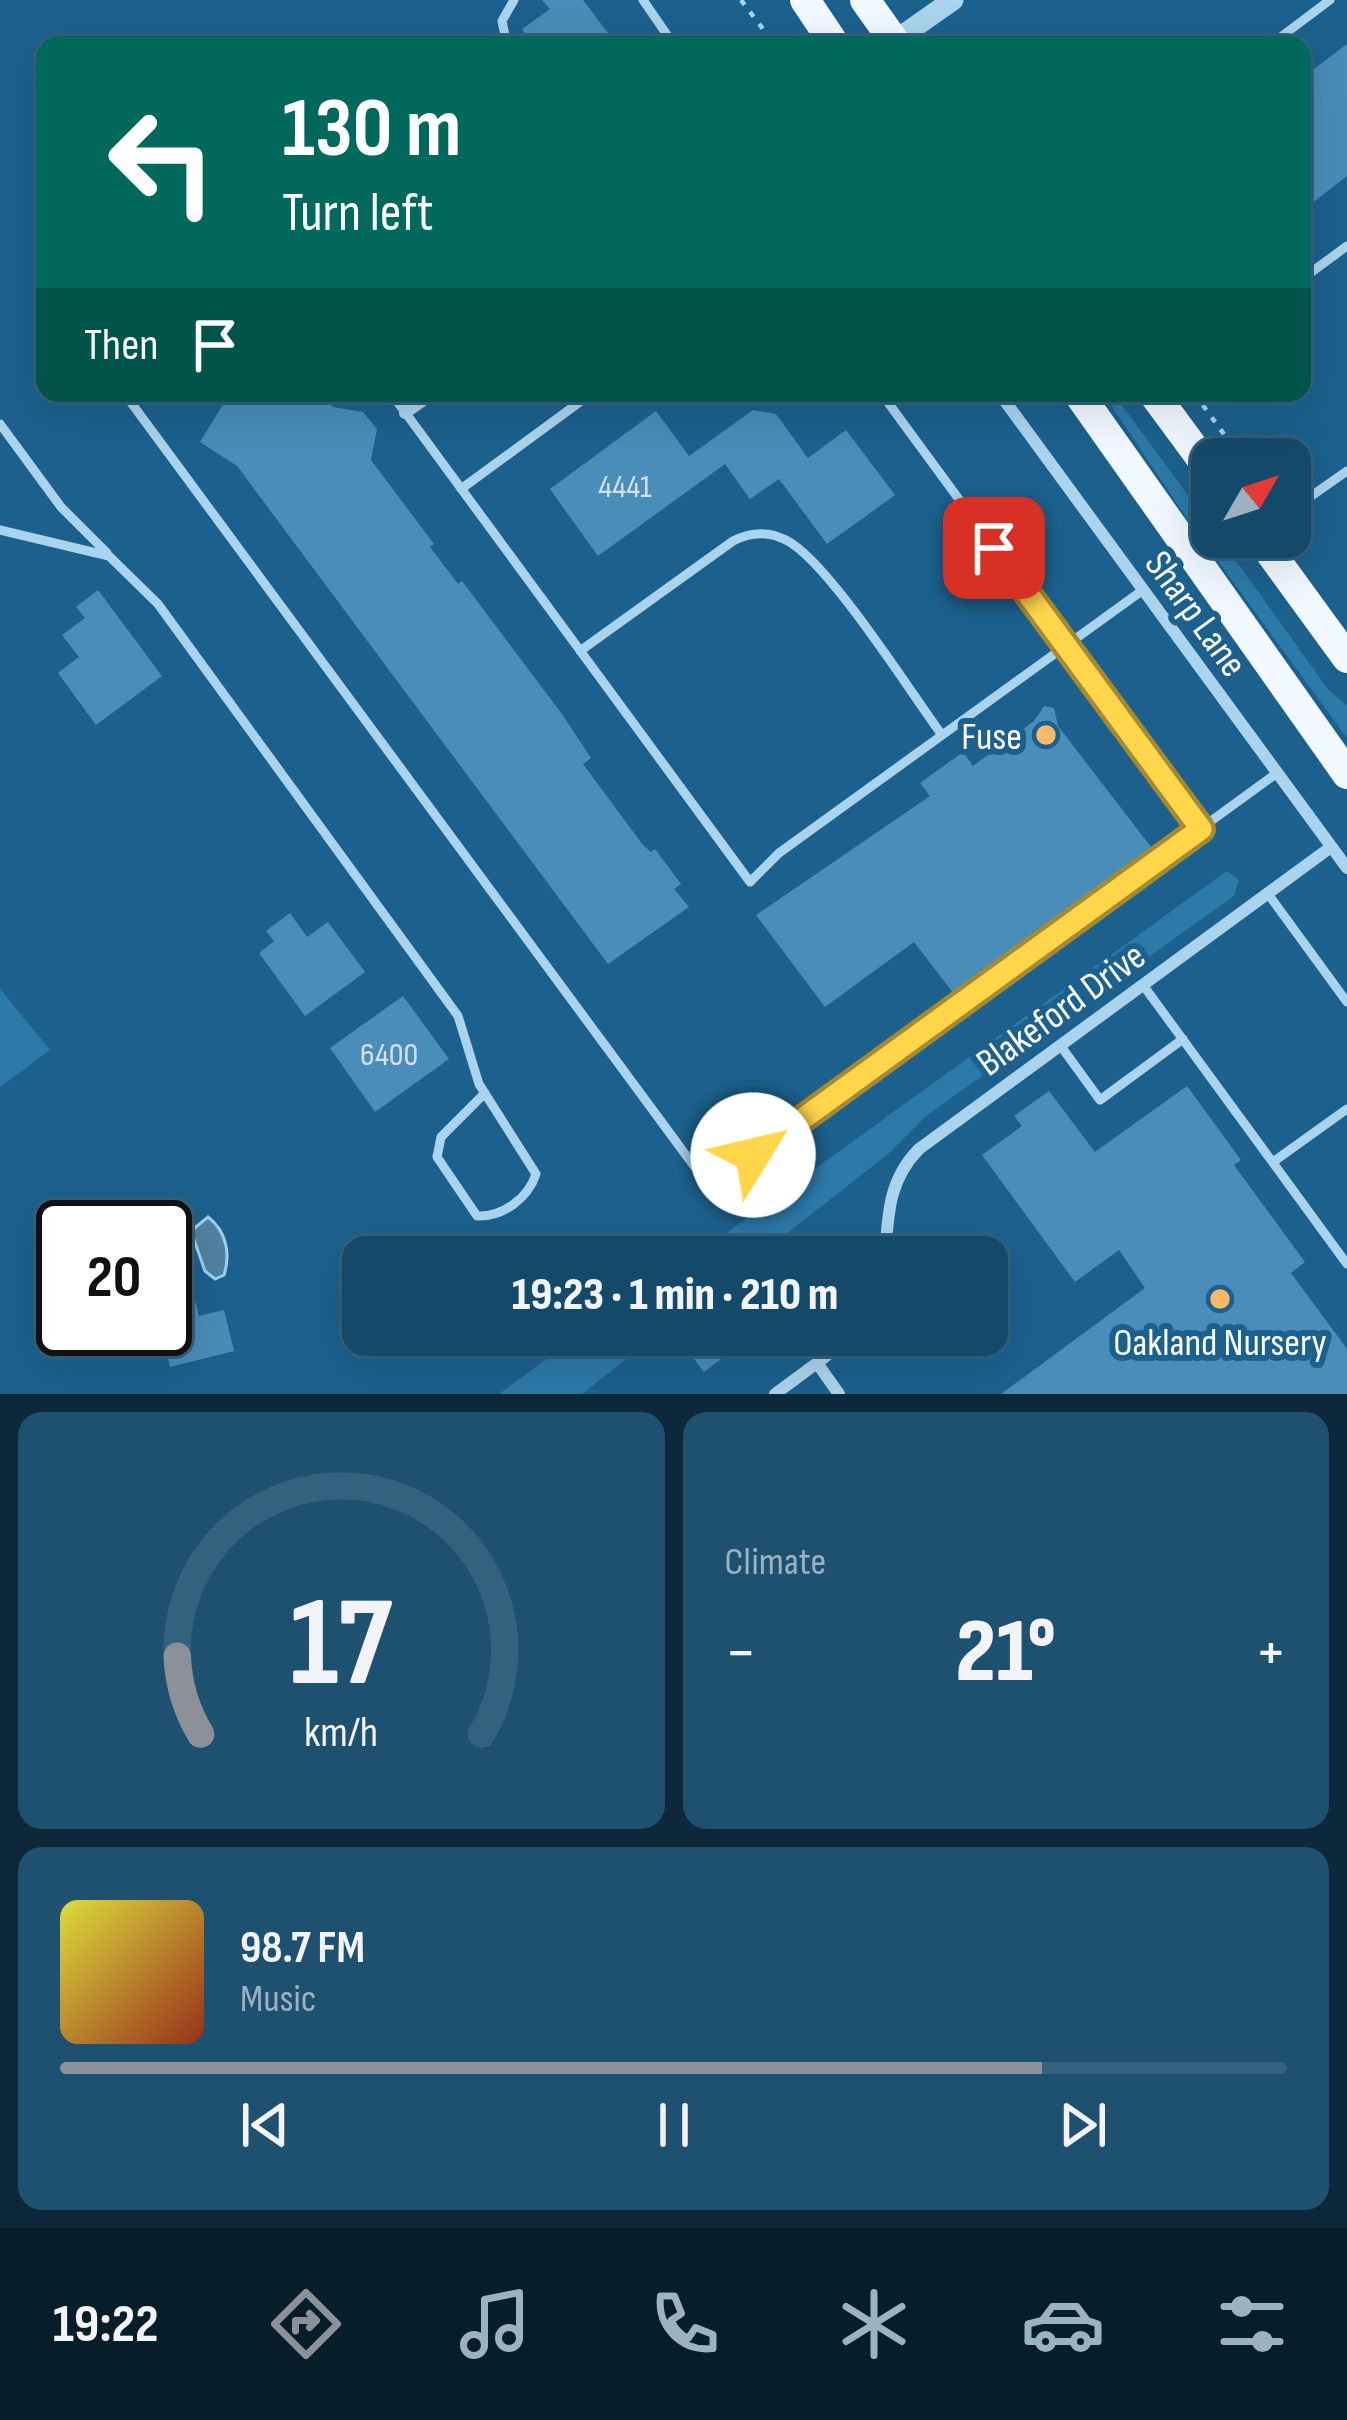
<!DOCTYPE html>
<html lang="en">
<head>
<meta charset="utf-8">
<style>
  body { margin:0; font-family:"Sofia Sans Condensed",sans-serif; background:#1e5070; color:#f1f3f6; height:100vh; display:flex; flex-direction:column; font-size:45px; white-space:nowrap }
  * { box-sizing:border-box; margin:0 }
  p { font-size:39px; color:#9db2c1 }
  .icon { flex:none; width:66px; height:66px; fill:none; stroke:currentColor; stroke-width:2; stroke-linecap:round; stroke-linejoin:round }
  .map { position:relative; height:1394px; overflow:hidden }
  .panel { display:flex; flex-direction:column; gap:18px; padding:18px; background:#0c283a; flex:1 }
  .panel>* { flex:none }
  .top-card { position:absolute; left:36px; top:36px; width:1275px; height:366px; border-radius:24px; box-shadow:0 12px 48px #0002,0 0 0 3px #34617e; background:#00695c; color:#fff; overflow:hidden }
  .needle { width:78px; rotate:51deg }
  .tools { position:absolute; left:1191px; top:438px; display:grid; gap:24px }
  .tools a { display:grid; place-items:center; width:120px; height:120px; border-radius:24px; background:#15496a; box-shadow:0 12px 48px #0002,0 0 0 3px #34617e; font-size:60px }
  .speed { position:absolute; left:36px; top:1200px; display:flex; gap:24px; font-size:60px; font-weight:700; text-align:center }
  .speed>* { display:grid; place-content:center; width:156px; height:156px; border-radius:50%; background:#15496a; box-shadow:0 12px 48px #0002,0 0 0 3px #34617e; line-height:1 }
  .speed .limit { border:6px solid #111; border-radius:18px; background:#fff; color:#111 }
  .pin { position:absolute; display:grid; place-items:center; width:102px; height:102px; color:#fff; margin:-51px; border-radius:24px; box-shadow:0 6px 18px #0006 }
  .me { position:absolute; width:132px; margin:-66px; rotate:54deg; stroke-linejoin:round; filter:drop-shadow(0 0 9px #0008) }
  .turn { display:flex; align-items:center; gap:42px; height:252px; padding:0 48px; font-size:54px }
  .turn .icon { width:156px; height:156px; stroke-width:2.5 }
  .turn b { display:block; font-size:84px; line-height:102px }
  .then { display:flex; align-items:center; height:114px; padding:0 48px; background:#0003; gap:24px; font-size:45px }
  .big { font-size:90px; font-weight:800; line-height:1.1 }
  .panel .card { flex:1; display:flex; flex-direction:column; justify-content:center; gap:18px; min-width:0; padding:0 42px; border-radius:24px; background:#1e5070 }
  .panel .dial { align-items:center; gap:0 }
  .dial svg { height:312px; overflow:visible; fill:none; stroke:#34617e; stroke-width:7; stroke-linecap:round; text-anchor:middle }
  .dial text { fill:#f1f3f6; stroke:none }
  .song { display:flex; align-items:center; gap:36px }
  .cover { width:144px; height:144px; border-radius:18px; background:linear-gradient(135deg,hsl(60 70% 55%),hsl(10 70% 35%)) }
  .played { height:12px; border-radius:6px; background:linear-gradient(90deg,#8c9099 80%,#34617e 80%) }
  .keys { display:flex; justify-content:space-around; direction:ltr }
  .heat { display:flex; justify-content:space-between; align-items:center; font-size:66px; direction:ltr }
  .panel .tiles { flex:1; display:grid; gap:18px; grid-template-columns:1fr 1fr }
  .card:last-child { grid-column:span 2 }
  .trip { position:absolute; left:342px; top:1236px; width:666px; height:120px; border-radius:24px; background:#15496a; box-shadow:0 12px 48px #0002,0 0 0 3px #34617e; font-weight:800; line-height:120px; text-align:center }
  .tab-bar { display:flex; height:192px; justify-content:space-around; align-items:center; background:#081d2a; color:#9db2c1 }
  .tab-bar .icon { width:84px; height:84px }
  .tab-bar .current { color:#8c9099 }
  .tab-bar b { font-size:54px; color:#f1f3f6 }
  .map>svg:first-child { display:block }
  .green { fill:#2c7aaa }
  .water { fill:#5282a1; stroke:#9dd1ef; stroke-width:3 }
  .building { fill:#498db8 }
  .lines { fill:none; stroke-linecap:round; stroke-linejoin:round }
  .path { stroke:#aad4ed; stroke-width:4.5; stroke-dasharray:6 9; stroke-linecap:butt }
  .service { stroke:#aad4ed; stroke-width:9 }
  .minor { stroke:#aad4ed; stroke-width:12 }
  .tertiary { stroke:#aad4ed; stroke-width:21 }
  .primary { stroke:#f1f8ff; stroke-width:30 }
  .route-casing { stroke:#a68a30; stroke-width:30 }
  .route { stroke:#ffd54a; stroke-width:21 }
  .poi-dot { fill:#feb968; stroke:#1c618e; stroke-width:4.5 }
  .labels { text-anchor:middle; stroke-width:12; stroke-linejoin:round; paint-order:stroke }
  .number-label { font-size:33px; fill:#d2e2ed }
  .street-label { font-size:39px; fill:#fff; stroke:#1c618e }
  .poi-label { font-size:39px; fill:#fff; stroke:#1c618e; text-anchor:end }
</style>
</head>
<body>
<div class="map">
<svg width="1347" height="1394" viewBox="0 0 1347 1394">
  <rect width="100%" height="100%" fill="#1c618e"/>
  <path class="green" d="M 1103,393 L 1113,393 L 1212,528 L 1212,537 L 1219,537 L 1327,688 L 1347,706 L 1347,738 L 1188,520 Z
    M 1227,871 L 1239,880 L 1234,896 L 926,1116 L 888,1154 L 757,1257 L 683,1257 L 722,1236 Z
    M 0,989 L 50,1050 L 0,1087 Z
    M 579,1335 L 657,1335 L 582,1394 L 499,1394 Z"/>
  <path class="water" d="M 208,1217 C 226,1231 231,1253 224,1275 L 215,1279 L 205,1271 L 191,1231 Z"/>
  <path class="building" d="M 542,0 L 583,0 L 617,45 L 533,45 L 522,29 L 550,9 Z
    M 1347,44 L 1347,176 L 1302,211 L 1302,78 Z
    M 230,393 L 322,393 L 333,407 L 363,412 L 377,429 L 371,460 L 434,544 L 430,547 L 458,584 L 462,581 L 562,714 L 591,758 L 583,764 L 643,845 L 651,852 L 655,849 L 681,884 L 674,889 L 689,907 L 608,964 L 237,466 L 200,442 Z
    M 753,410 L 776,414 L 808,458 L 846,430 L 895,495 L 827,544 L 779,479 L 750,499 L 725,464 L 598,556 L 550,489 L 656,411 L 689,456 Z
    M 98,590 L 162,676 L 96,725 L 58,673 L 79,657 L 62,635 L 85,618 L 76,607 Z
    M 1044,706 L 1054,708 L 1058,726 L 1151,847 L 954,994 L 914,942 L 825,1007 L 756,915 L 930,796 L 920,783 L 963,752 L 973,766 L 1034,721 Z
    M 290,913 L 307,937 L 328,922 L 365,972 L 305,1016 L 259,953 L 274,941 L 266,931 Z
    M 403,996 L 449,1059 L 375,1112 L 330,1048 Z
    M 1187,1086 L 1241,1160 L 1234,1165 L 1305,1262 L 1291,1273 L 1347,1349 L 1347,1394 L 1001,1394 L 1145,1288 L 1119,1250 L 1075,1282 L 982,1155 L 1022,1126 L 1014,1116 L 1049,1091 L 1095,1152 Z
    M 173,1214 L 199,1316 L 224,1310 L 234,1351 L 170,1367 L 160,1329 L 165,1329 L 165,1215 Z
    M 676,1335 L 753,1335 L 704,1372 Z"/>
  <g class="lines">
    <path class="path" d="M 741,0 L 775,45
      M 1194,393 L 1242,459"/>
    <path class="service" d="M 643,0 L 674,45
      M 507,45 L 502,21 L 514,0
      M 1270,45 L 1330,0
      M 1302,279 L 1347,246
      M 124,393 L 694,1166 L 706,1176 L 729,1172 L 1277,773
      M 391,393 L 750,882 L 779,853 L 1143,590
      M 881,393 L 1201,829
      M 0,424 L 61,507 L 107,553
      M 461,489 L 592,393
      M 1290,511 L 1347,471
      M 0,530 L 109,556 L 158,604 L 458,1016 L 479,1084 L 536,1174 C 528,1199 502,1217 477,1216 L 437,1157 L 441,1137 L 485,1093
      M 580,651 L 733,541 C 750,532 768,531 786,540 C 828,561 910,692 942,735
      M 1268,894 L 1347,1002
      M 1143,985 L 1347,1264
      M 1060,1045 L 1100,1100 L 1183,1039
      M 1273,1162 L 1347,1109"/>
    <path class="minor" d="M 999,393 L 1347,868
      M 405,413 L 433,393
      M 885,1257 C 888,1216 888,1180 919,1149 L 1331,847
      M 817,1363 L 853,1335
      M 775,1394 L 817,1363 L 839,1394"/>
    <path class="tertiary" d="M 889,45 L 953,0"/>
    <path class="primary" d="M 805,0 L 835,45
      M 865,0 L 897,45
      M 1078,393 L 1347,774
      M 1153,393 L 1212,473
      M 1259,537 L 1347,658"/>
  </g>
  <g class="lines">
    <defs>
      <path id="route" d="M 753,1155 L 1201,829 L 994,548"/>
    </defs>
    <use href="#route" class="route-casing"/>
    <use href="#route" class="route"/>
  </g>
  <g class="poi-dot">
    <circle cx="1046" cy="735" r="12"/>
    <circle cx="1220" cy="1299" r="12"/>
  </g>
  <g class="labels">
    <g class="number-label">
      <text x="625" y="497">4441</text>
      <text x="389" y="1065">6400</text>
    </g>
    <g class="street-label">
      <text transform="translate(1197 613) rotate(54)" y="14">Sharp Lane</text>
      <text transform="translate(1060 1008) rotate(-36)" y="14">Blakeford Drive</text>
    </g>
    <g class="poi-label">
      <text x="1022" y="749">Fuse</text>
      <text x="1220" y="1355" text-anchor="middle">Oakland Nursery</text>
    </g>
  </g>
</svg>
<div class="tools">
<a><svg class="needle" viewBox="-14 -14 28 28"><path d="M0-13l5 13h-10z" fill="#e53935"/><path d="M0 13l5-13h-10z" fill="#9db2c1"/></svg></a>
</div>
<div class="speed"><div class="limit">20</div></div>
<div class="pin" style="left:994px;top:548px;background:#d93025"><svg class="icon" aria-label="arrive" viewBox="0 0 24 24"><path d="M6 21V4h12l-3 4 3 4H6"/></svg></div>
<svg class="me" style="left:753px;top:1155px" viewBox="-20 -20 40 40"><circle r="19" fill="#fff"/><path d="M0-13L10 11 0 6-10 11z" fill="#ffd54a"/></svg>
<div class="trip">19:23 · 1 min · 210 m</div>
<div class="top-card">
<div class="turn"><svg class="icon" aria-label="left" viewBox="0 0 24 24"><path d="M17 20v-9H6M10 6l-5 5 5 5"/></svg><div><b>130 m</b>Turn left</div></div>
<div class="then">Then<svg class="icon" aria-label="arrive" viewBox="0 0 24 24"><path d="M6 21V4h12l-3 4 3 4H6"/></svg></div>
</div>
</div>
<section class="panel">
<div class="tiles">
<div class="card dial"><svg viewBox="0 0 100 80">
<path d="M14 69A42 42 0 1 1 86 69"/>
<path d="M14 69A42 42 0 0 1 8 49" stroke="#8c9099"/>
<text x="50" y="56" font-size="32" font-weight="700">17</text>
<text x="50" y="72" font-size="11">km/h</text>
</svg></div>
<div class="card"><p>Climate</p>
<div class="heat"><a>−</a><b class="big">21°</b><a>+</a></div>
</div>
<div class="card">
<div class="song"><i class="cover"></i><div><b>98.7 FM</b><p>Music</p></div></div>
<div class="played"></div>
<div class="keys"><svg class="icon" aria-label="previous" viewBox="0 0 24 24"><path d="M18 5L8 12l10 7zM5 5v14"/></svg><svg class="icon" aria-label="pause" viewBox="0 0 24 24"><path d="M8 5v14M16 5v14"/></svg><svg class="icon" aria-label="next" viewBox="0 0 24 24"><path d="M6 5l10 7-10 7zM19 5v14"/></svg></div>
</div>
</div>
</section>
<nav class="tab-bar">
<b>19:22</b>
<svg class="icon current" aria-label="directions" viewBox="0 0 24 24"><path d="M12 3l9 9-9 9-9-9zM9 14v-3h6M13 9l2 2-2 2"/></svg>
<svg class="icon" aria-label="music" viewBox="0 0 24 24"><path d="M9 18V5l10-2v13"/><circle cx="6" cy="18" r="3"/><circle cx="16" cy="16" r="3"/></svg>
<svg class="icon" aria-label="phone" viewBox="0 0 24 24"><path d="M5 4h4l2 5-3 2q2 4 5 5l2-3 5 2v4C11 20 4 13 5 4z"/></svg>
<svg class="icon" aria-label="climate" viewBox="0 0 24 24"><path d="M12 3v18M4 7l16 10M4 17L20 7"/></svg>
<svg class="icon" aria-label="car" viewBox="0 0 24 24"><path d="M5 17H2v-5l4-1 3-4h7l3 4 3 1v5h-3M9 17h6M6 11h13"/><circle cx="7" cy="17" r="2"/><circle cx="17" cy="17" r="2"/></svg>
<svg class="icon" aria-label="filters" viewBox="0 0 24 24"><path d="M4 7h16M4 17h16"/><circle cx="9" cy="7" r="2"/><circle cx="15" cy="17" r="2"/></svg>
</nav>
</body>
</html>
